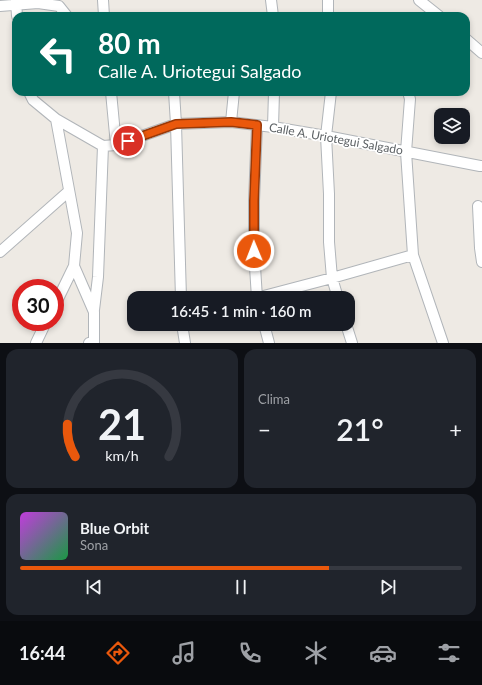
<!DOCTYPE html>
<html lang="es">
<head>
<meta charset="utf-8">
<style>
  body { margin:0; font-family:Lato,sans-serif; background:#20242c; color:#f1f3f6; height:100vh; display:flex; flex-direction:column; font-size:15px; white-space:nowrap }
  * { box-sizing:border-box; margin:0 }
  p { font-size:13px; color:#9ea1a6 }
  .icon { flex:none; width:22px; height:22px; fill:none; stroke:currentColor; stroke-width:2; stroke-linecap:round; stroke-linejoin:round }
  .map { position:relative; height:343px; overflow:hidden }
  .sheet { display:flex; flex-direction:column; gap:6px; padding:6px; background:#0d0f14; flex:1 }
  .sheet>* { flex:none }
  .hud { position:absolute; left:12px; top:12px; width:458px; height:84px; border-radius:12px; box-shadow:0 2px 6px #0003; background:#00695c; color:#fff; overflow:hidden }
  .tools { position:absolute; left:434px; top:108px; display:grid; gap:8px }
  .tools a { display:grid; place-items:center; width:36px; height:36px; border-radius:8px; background:#171b24; box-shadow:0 2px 6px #0003; font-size:20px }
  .speed { position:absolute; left:12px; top:279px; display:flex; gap:8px; font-size:20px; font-weight:700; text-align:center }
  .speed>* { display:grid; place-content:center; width:52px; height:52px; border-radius:50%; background:#171b24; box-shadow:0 2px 6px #0003; line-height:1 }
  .speed .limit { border:6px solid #d22; background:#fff; color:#111 }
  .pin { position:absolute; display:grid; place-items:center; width:34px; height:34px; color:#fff; margin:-17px; border:2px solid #fff; border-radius:50%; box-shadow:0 1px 4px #0007 }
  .me { position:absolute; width:44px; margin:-22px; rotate:359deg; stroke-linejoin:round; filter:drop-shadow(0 0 3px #0008) }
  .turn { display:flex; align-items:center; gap:14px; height:84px; padding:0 20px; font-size:18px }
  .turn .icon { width:52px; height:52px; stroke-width:2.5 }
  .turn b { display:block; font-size:28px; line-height:34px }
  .big { font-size:30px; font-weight:600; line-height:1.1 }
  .sheet .widget { flex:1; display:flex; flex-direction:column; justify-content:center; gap:6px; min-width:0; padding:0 14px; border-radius:12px; background:#20242c }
  .sheet .dial { align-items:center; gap:0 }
  .dial svg { height:104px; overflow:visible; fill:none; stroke:#363941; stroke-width:7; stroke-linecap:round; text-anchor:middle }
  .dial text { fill:#f1f3f6; stroke:none }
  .song { display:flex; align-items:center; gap:12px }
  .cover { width:48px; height:48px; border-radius:6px; background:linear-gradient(135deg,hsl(290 70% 55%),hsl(140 70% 35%)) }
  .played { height:4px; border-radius:2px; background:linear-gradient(90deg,#ea580c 70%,#363941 70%) }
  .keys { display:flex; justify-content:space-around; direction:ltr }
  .heat { display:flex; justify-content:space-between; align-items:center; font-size:22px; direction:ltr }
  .sheet .tiles { flex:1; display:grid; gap:6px; grid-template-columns:1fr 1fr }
  .widget:last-child { grid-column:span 2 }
  .trip { position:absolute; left:127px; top:291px; width:228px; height:40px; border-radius:12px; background:#171b24; box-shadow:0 2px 6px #0003; font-weight:600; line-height:40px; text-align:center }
  .menu { display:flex; height:64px; justify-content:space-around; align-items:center; background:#090b0e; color:#9ea1a6 }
  .menu .icon { width:28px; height:28px }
  .menu .active { color:#ea580c }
  .menu b { font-size:18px; color:#f1f3f6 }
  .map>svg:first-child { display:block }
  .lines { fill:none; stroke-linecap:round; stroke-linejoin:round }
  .minor-casing { stroke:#b1b5b9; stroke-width:12 }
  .minor { stroke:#fff; stroke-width:10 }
  .route-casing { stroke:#983908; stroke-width:10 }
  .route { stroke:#ea580c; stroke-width:7 }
  .labels { text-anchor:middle; stroke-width:3.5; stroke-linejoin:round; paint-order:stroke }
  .street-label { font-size:12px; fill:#5c6164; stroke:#fff }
</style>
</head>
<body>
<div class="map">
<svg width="482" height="343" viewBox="0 0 482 343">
  <rect width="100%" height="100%" fill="#eeeae4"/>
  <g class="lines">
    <defs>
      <path id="minor" d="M 16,0 L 17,16
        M 103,0 L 104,16
        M 271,0 L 273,16
        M 328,0 L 328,16
        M 419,0 L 439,16
        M 0,6 L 38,3 L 59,6 L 67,16
        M 466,39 L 482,53
        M 29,92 L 33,100 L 56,119 L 103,146 L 116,145 L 176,124 L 231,122 L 273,127 L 326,136 L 480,166 L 482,166
        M 111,92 L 116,145
        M 174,92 L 176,124 L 181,298
        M 331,92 L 326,136 L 329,194 L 329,242 L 332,278 L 338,298
        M 408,92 L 410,99 L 406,152 L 413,255 L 443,343
        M 56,119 L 77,233 L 74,266 L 94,312 L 94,342 L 89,343
        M 231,122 L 234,92
        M 257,125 L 254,201 L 254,251 L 257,298
        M 273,127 L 274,92
        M 478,206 L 480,248 L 482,262
        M 0,252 L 69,191
        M 256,298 L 332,278 L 413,255
        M 55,305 L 74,266
        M 94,310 L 98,277 L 103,146
        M 182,324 L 185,343
        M 264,324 L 269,343
        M 346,324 L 352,343
        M 36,343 L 46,322"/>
    </defs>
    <use href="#minor" class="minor-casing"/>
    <use href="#minor" class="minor"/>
  </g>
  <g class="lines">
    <defs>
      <path id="route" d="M 128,141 L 176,124 L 231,122 L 257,125 L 254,201 L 254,251"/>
    </defs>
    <use href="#route" class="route-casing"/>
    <use href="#route" class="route"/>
  </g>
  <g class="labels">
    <g class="street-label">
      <text transform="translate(336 139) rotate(10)" y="4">Calle A. Uriotegui Salgado</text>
    </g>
  </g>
</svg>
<div class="tools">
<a><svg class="icon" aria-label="layers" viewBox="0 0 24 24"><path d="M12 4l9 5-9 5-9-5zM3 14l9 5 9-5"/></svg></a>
</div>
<div class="speed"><div class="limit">30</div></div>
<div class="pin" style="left:128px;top:141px;background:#d93025"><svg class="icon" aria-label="arrive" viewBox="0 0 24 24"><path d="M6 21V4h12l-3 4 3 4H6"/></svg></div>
<svg class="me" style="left:254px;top:251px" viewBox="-20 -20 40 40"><circle r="17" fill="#ea580c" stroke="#fff" stroke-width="3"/><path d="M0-11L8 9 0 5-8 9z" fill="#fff"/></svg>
<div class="trip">16:45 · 1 min · 160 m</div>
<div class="hud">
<div class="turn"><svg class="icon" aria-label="left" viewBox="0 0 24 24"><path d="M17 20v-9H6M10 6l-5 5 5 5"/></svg><div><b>80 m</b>Calle A. Uriotegui Salgado</div></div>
</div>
</div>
<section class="sheet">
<div class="tiles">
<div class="widget dial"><svg viewBox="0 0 100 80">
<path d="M14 69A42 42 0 1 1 86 69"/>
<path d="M14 69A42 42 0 0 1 8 44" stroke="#ea580c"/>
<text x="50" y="56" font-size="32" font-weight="700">21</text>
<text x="50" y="72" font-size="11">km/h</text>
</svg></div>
<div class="widget"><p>Clima</p>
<div class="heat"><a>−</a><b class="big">21°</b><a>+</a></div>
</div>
<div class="widget">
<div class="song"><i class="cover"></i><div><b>Blue Orbit</b><p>Sona</p></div></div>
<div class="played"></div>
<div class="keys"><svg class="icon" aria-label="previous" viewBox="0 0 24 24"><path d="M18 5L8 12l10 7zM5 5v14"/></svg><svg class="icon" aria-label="pause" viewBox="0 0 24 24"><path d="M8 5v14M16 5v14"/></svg><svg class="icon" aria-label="next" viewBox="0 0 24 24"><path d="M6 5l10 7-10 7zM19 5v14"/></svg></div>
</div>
</div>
</section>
<nav class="menu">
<b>16:44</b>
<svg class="icon active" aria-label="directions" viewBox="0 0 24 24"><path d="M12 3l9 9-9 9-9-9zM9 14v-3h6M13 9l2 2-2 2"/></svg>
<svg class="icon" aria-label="music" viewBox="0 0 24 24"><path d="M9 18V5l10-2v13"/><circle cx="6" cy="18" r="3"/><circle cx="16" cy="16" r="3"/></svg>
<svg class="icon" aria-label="phone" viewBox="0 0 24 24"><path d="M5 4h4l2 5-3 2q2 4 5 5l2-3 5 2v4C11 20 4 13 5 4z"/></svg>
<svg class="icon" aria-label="climate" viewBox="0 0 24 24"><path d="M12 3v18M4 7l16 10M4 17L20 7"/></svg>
<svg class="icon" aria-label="car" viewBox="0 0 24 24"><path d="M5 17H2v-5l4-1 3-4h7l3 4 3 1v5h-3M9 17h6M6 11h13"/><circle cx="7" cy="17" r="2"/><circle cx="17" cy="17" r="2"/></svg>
<svg class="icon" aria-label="filters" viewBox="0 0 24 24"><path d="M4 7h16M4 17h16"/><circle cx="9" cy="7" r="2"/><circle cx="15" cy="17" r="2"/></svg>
</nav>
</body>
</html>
